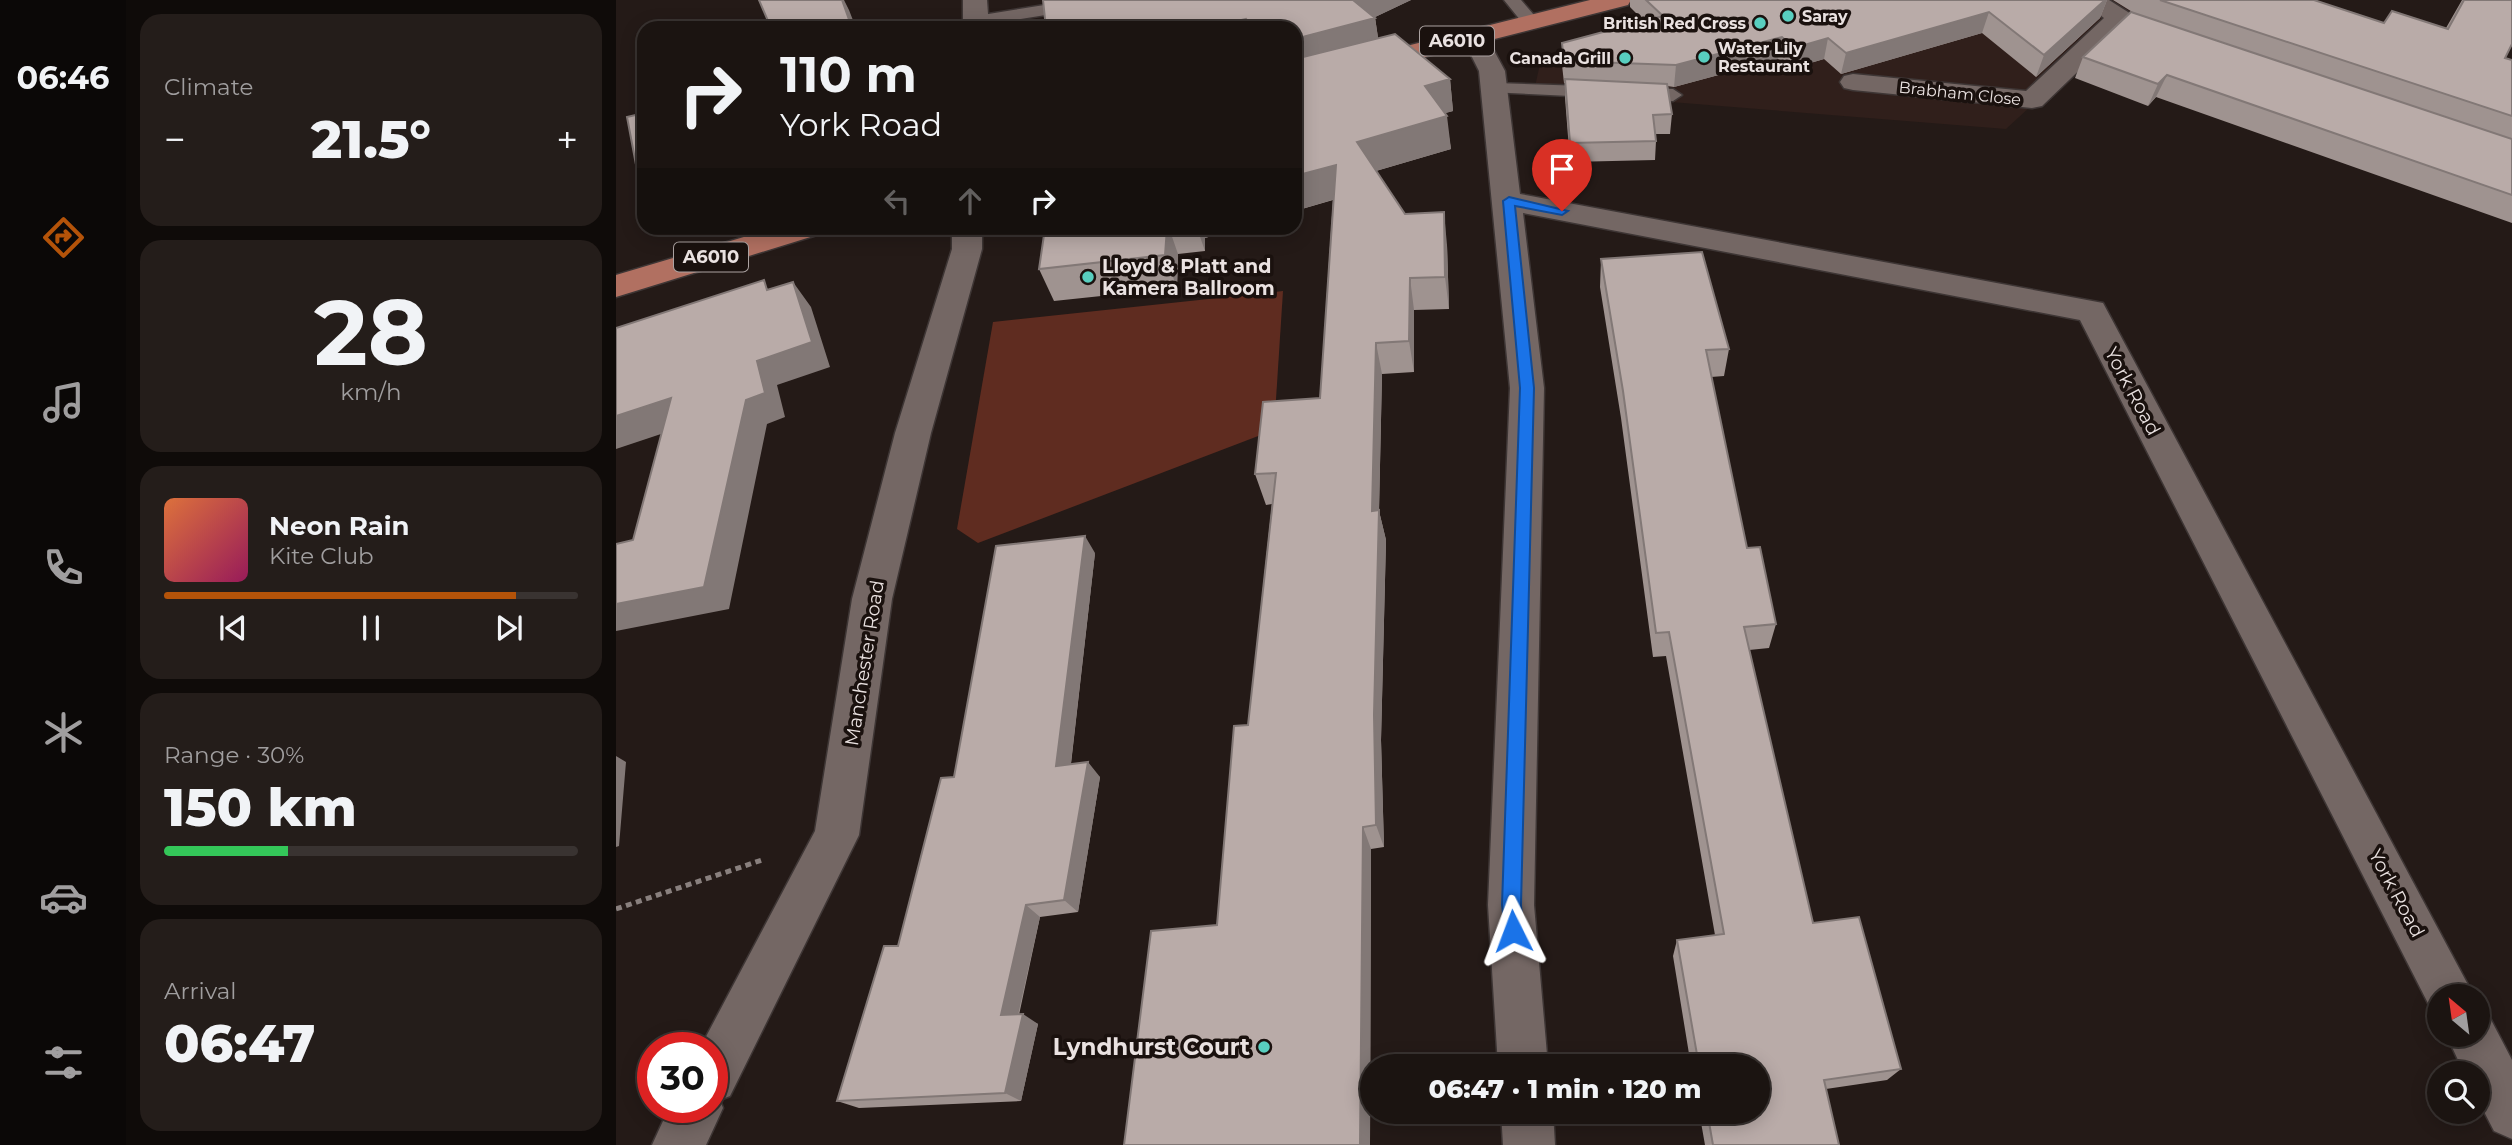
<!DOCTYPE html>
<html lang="en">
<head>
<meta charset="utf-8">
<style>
  body { margin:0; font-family:Montserrat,sans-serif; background:#241d1a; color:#f1f3f6; height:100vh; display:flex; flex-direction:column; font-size:26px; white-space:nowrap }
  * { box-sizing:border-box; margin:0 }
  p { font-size:23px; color:#a09e9f }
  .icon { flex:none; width:38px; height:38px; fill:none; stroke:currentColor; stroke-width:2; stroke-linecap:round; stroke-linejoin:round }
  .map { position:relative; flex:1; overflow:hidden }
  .panel { display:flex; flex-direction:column; gap:14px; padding:14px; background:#0f0b09; width:490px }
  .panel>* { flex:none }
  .top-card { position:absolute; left:21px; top:21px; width:665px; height:214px; border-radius:21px; box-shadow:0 4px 18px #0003,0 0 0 2px #393331; background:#1b1411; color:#f1f3f6; overflow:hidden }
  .needle { width:46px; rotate:331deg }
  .buttons { position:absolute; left:1811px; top:984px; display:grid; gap:14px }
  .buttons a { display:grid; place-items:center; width:63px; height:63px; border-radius:50%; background:#1b1411; box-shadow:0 4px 18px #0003,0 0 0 2px #393331; font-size:35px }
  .speed { position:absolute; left:21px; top:1032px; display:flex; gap:14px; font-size:35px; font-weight:700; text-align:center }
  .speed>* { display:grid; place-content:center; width:91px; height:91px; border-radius:50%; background:#1b1411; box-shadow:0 4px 18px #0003,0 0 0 2px #393331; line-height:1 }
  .speed .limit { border:10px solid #d22; background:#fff; color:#111 }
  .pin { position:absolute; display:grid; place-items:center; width:60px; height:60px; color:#fff; margin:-72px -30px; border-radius:50% 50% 50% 0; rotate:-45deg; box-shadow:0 0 7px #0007 }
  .pin .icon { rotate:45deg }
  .me { position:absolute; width:77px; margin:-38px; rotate:357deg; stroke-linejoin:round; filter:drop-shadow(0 0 5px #0008) }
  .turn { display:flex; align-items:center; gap:24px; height:147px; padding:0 28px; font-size:32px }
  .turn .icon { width:91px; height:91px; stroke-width:2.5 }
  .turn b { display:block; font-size:49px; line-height:60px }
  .lanes { display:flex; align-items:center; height:66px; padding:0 28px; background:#0003; justify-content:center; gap:35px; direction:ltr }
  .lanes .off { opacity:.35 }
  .big { font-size:52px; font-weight:800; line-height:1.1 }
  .panel .card { flex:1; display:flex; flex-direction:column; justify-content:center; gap:10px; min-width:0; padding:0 24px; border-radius:21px; background:#241d1a }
  .panel .dial { align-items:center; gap:0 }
  .dial b { font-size:91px; line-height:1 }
  .song { display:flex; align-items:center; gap:21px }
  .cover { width:84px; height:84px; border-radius:10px; background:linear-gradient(135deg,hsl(20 70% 55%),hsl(330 70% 35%)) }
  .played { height:7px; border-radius:4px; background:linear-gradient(90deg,#b45309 85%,#393331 85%) }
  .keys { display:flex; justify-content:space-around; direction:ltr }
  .heat { display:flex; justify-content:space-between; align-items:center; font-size:38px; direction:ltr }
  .charge { height:10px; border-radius:5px; background:linear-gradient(90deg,#34c759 30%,#393331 0) }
  .trip { position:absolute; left:744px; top:1054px; width:410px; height:70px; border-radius:35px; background:#1b1411; box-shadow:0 4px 18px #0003,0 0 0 2px #393331; font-weight:800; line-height:70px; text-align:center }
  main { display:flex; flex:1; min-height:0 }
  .tabs { display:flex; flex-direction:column; width:126px; justify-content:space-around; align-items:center; background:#0b0807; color:#a09e9f }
  .tabs .icon { width:49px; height:49px }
  .tabs .on { color:#b45309 }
  .tabs b { font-size:32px; color:#f1f3f6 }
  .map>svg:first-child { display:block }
  .built { fill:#301f1b }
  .green { fill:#5f2c20 }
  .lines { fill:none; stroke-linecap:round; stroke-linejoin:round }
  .service-casing { stroke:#3e3635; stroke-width:3 }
  .minor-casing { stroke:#3e3635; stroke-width:3 }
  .trunk-casing { stroke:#3e3635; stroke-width:3 }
  .path { stroke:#89807e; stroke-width:5; stroke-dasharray:6 4.5; stroke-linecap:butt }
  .service { fill:#746764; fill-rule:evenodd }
  .minor { fill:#746764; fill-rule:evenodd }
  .trunk { fill:#b17061; fill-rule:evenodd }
  .wall { fill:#9f9390 }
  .shaded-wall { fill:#827876 }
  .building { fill:#b9aba8; stroke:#827876; stroke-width:2 }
  .route { fill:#1a73e8; stroke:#114b97; stroke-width:2 }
  .poi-dot { fill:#58cebf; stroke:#1a110e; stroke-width:2.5 }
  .labels { text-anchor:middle; stroke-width:7; stroke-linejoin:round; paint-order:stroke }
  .far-poi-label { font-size:16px; font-weight:bold; fill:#eae2e1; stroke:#1a110e; text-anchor:start }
  .far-street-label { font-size:16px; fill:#eae2e1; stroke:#1a110e }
  .shield { fill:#1a110e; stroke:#aca3a2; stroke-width:2 }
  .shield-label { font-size:18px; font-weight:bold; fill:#eae2e1 }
  .poi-label { font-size:19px; font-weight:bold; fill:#eae2e1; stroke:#1a110e; text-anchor:start }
  .street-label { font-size:19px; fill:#eae2e1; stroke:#1a110e }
  .near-poi-label { font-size:23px; font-weight:bold; fill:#eae2e1; stroke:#1a110e; text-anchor:end }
</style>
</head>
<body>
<main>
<nav class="tabs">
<b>06:46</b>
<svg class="icon on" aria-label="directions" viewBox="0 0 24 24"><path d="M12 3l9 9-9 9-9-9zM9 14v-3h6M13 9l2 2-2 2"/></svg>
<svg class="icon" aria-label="music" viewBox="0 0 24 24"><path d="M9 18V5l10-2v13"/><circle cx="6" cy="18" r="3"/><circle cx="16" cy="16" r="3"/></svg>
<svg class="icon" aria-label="phone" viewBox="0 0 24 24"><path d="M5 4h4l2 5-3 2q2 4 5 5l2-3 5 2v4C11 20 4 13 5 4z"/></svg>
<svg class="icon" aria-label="climate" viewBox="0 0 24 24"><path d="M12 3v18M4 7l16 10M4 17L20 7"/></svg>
<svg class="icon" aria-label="car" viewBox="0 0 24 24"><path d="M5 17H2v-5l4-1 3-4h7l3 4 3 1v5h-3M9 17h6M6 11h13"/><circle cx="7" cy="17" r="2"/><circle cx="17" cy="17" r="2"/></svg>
<svg class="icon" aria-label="filters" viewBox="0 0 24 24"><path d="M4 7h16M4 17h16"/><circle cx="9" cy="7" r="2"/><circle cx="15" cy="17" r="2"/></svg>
</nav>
<section class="panel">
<div class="card"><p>Climate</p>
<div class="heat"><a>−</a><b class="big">21.5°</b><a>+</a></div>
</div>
<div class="card dial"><b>28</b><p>km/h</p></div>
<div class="card">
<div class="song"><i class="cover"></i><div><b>Neon Rain</b><p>Kite Club</p></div></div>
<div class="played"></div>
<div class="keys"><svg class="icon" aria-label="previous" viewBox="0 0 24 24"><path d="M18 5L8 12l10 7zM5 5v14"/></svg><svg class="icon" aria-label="pause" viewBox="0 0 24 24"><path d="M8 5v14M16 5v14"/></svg><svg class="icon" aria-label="next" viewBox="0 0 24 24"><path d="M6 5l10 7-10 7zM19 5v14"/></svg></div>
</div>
<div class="card"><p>Range · 30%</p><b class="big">150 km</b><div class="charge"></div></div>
<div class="card"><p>Arrival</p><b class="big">06:47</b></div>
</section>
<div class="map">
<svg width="1896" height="1145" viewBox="0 0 1896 1145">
  <rect width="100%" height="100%" fill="#241a17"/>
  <path class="built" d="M 1160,0 L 1557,0 L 1520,10 L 1390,129 L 918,91 L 924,64 Z"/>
  <path class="green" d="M 667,291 L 658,430 L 362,543 L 341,529 L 377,322 Z"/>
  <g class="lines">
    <defs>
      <path id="service" d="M 460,0 L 500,0 L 492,5 L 360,26 L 351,21 L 360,16 Z
        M 888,0 L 905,0 L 924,22 L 921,26 L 909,26 Z
        M 879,83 L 1057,89 L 1066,95 L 1057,101 L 873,92 L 870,88 L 873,84 Z"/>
      <path id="minor" d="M 347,0 L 371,0 L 373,28 L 347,28 Z
        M 1464,0 L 1493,0 L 1526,21 L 1565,34 L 1569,39 L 1565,44 L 1547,44 L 1505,30 L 1426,106 L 1416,108 L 1237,90 L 1228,88 L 1224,82 L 1228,76 L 1237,74 L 1410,91 L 1488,18 Z
        M 859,29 L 868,32 L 889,71 L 904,194 L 1487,303 L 1858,996 L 1824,996 L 1824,1016 L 1817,1013 L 1464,320 L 907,213 L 928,388 L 918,905 L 932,1066 L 882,1066 L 872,905 L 894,388 L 863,71 L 846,37 L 850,32 Z
        M 336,228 L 366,228 L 366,249 L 315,433 L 276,599 L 243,835 L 114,1096 L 104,1100 L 107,1108 L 90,1145 L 36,1145 L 53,1108 L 96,1108 L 96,1048 L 84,1048 L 199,831 L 236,599 L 279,433 L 336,249 Z
        M 1862,1012 L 1873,1016 L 1896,1060 L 1896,1139 L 1878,1131 L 1862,1100 L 1862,1073 L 1848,1073 L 1830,1034 L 1862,1034 Z
        M 885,1111 L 937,1111 L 939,1145 L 887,1145 Z"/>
      <path id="trunk" d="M 974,0 L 1015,0 L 1012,5 L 679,90 L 679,74 Z
        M 158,228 L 205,228 L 201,235 L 0,297 L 0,275 Z"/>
    </defs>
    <use href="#service" class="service-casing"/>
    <use href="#minor" class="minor-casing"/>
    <use href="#trunk" class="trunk-casing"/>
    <path class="path" d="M 0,909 L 149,859"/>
    <use href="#service" class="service"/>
    <use href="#minor" class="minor"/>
    <use href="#trunk" class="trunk"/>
  </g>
  <path class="wall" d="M 427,0 L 795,0 L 759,17 L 762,38 L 834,79 L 837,111 L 829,113 L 835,149 L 760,171 L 789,214 L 831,245 L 833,309 L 798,310 L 798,372 L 766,374 L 763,511 L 770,540 L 765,740 L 768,847 L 755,849 L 754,1145 L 508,1145 L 601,925 L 632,725 L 656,504 L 650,505 L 639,474 L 704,398 L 717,200 L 679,211 L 679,28 L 430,28 Z
    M 1014,0 L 1491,0 L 1484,18 L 1420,77 L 1366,33 L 1225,74 L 1208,59 L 1174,69 L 1162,59 L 1058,87 L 1051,86 L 1056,114 L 1054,134 L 1039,134 L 1040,141 L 1039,160 L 954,162 L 949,98 L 949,83 L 948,83 L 946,65 L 946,43 L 1028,21 L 1014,7 Z
    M 1497,0 L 1698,0 L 1768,23 L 1830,28 L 1846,0 L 1896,0 L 1889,58 L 1896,60 L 1896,223 L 1540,97 L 1532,106 L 1459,78 L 1467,57 L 1518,13 Z
    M 429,228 L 623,228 L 589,238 L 589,251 L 562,254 L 561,288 L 438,301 L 423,269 Z
    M 985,259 L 1113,349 L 1108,376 L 1095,377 L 1131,548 L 1160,624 L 1153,648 L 1133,650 L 1197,923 L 1285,1069 L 1271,1080 L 1210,1089 L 1223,1145 L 1089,1145 L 1083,1111 L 1141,1111 L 1141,1066 L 1075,1066 L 1057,956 L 1061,940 L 1099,935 L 1050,656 L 1037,657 L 1005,418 L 984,287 Z
    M 479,553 L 455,764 L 484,777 L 462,912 L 424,917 L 403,1015 L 422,1024 L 405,1101 L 243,1108 L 221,1101 L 282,946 Z"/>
  <path class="shaded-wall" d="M 226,0 L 228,0 L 233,10 L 240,28 L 236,28 Z
    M 733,0 L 795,0 L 755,19 L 759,18 L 764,50 L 679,73 L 679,39 Z
    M 1489,0 L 1491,0 L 1484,18 L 1420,77 L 1428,55 Z
    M 1373,12 L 1366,33 L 1225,74 L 1230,53 Z
    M 630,19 L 632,28 L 592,28 Z
    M 1166,37 L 1162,59 L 1058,87 L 1060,65 Z
    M 1212,38 L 1208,59 L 1174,69 L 1178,48 Z
    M 1551,75 L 1540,97 L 1532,106 L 1542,84 Z
    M 834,79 L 837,111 L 812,118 L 809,86 Z
    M 831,116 L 835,149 L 746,175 L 741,142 Z
    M 720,165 L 726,197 L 679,211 L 679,176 Z
    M 28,168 L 28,179 L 21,170 Z
    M 828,212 L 831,245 L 833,309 L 829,277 Z
    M 551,228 L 553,228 L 562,254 L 561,288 L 549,255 Z
    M 581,228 L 623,228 L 589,238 L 589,251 Z
    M 794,278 L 798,310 L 798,372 L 793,341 Z
    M 177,282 L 195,307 L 214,367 L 161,385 L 169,417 L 151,424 L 113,609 L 0,631 L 0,604 L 130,400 L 141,361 Z
    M 760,343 L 766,374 L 763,511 L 770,540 L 765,740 L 768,847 L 760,825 L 758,715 L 756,511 Z
    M 55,398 L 78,423 L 0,449 L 0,416 Z
    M 469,536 L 479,553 L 453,780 L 440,766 Z
    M 0,756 L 10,762 L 3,846 L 0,847 Z
    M 472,762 L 484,777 L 462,912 L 448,900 Z
    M 747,827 L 755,849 L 754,1145 L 744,1145 Z
    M 410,905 L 424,917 L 400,1024 L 385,1015 Z
    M 407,1014 L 422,1024 L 405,1101 L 389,1093 Z"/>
  <path class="building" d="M 143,0 L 226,0 L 236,28 L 155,28 Z
    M 427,0 L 737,0 L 759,18 L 679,39 L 679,28 L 636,28 L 630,19 L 592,28 L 430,28 Z
    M 1030,0 L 1489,0 L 1428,55 L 1373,12 L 1230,53 L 1212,38 L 1178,48 L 1166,37 L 1060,65 L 948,61 L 946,43 L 1047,16 Z
    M 1544,0 L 1698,0 L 1768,23 L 1776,11 L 1832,29 L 1848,0 L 1896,0 L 1896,44 L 1889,58 L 1896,60 L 1896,116 Z
    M 1515,12 L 1896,139 L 1896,195 L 1551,75 L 1542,84 L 1467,57 Z
    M 779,34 L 834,79 L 809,86 L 831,116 L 741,142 L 789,214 L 828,212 L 829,277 L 794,278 L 793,341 L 760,343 L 756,511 L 763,510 L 758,715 L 760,825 L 747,827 L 744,1145 L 508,1145 L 535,931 L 601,925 L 618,726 L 632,725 L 660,473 L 639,474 L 647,402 L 704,398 L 720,165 L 679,176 L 679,105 L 685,103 L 679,95 L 679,59 Z
    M 949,79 L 1051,84 L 1056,114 L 1037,115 L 1040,141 L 954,143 Z
    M 28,113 L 28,168 L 21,170 L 11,117 Z
    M 429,228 L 551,228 L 549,255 L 423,269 Z
    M 1086,252 L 1113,349 L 1090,350 L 1131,548 L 1144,547 L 1160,624 L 1128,627 L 1197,923 L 1243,917 L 1285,1069 L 1208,1080 L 1223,1145 L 1097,1145 L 1091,1111 L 1141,1111 L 1141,1066 L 1083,1066 L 1061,940 L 1108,934 L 1053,632 L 1040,633 L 1007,391 L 985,259 Z
    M 148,280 L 151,290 L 177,282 L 196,342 L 141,361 L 149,393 L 130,400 L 88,587 L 0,604 L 0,544 L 17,540 L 55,398 L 0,416 L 0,328 Z
    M 469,536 L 440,766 L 472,762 L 448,900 L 410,905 L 385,1015 L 407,1014 L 389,1093 L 221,1101 L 268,946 L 282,946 L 325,778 L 338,777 L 380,546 Z"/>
  <path class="route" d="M 893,197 L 952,211 L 946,215 L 899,206 L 918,388 L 905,905 L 907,931 L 904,938 L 897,941 L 890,938 L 886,905 L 904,388 L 887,201 Z"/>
  <g class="poi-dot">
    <circle cx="1172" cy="16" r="7"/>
    <circle cx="1144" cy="23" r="7"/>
    <circle cx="1088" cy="57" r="7"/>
    <circle cx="1009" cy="58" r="7"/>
    <circle cx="472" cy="277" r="7"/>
    <circle cx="648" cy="1047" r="7"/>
  </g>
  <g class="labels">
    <g class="far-poi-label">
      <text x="1186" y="22">Saray</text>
      <text x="1130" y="29" text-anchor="end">British Red Cross</text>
      <text x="1102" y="54">Water Lily<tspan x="1102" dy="18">Restaurant</tspan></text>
      <text x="995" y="64" text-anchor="end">Canada Grill</text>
    </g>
    <g class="far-street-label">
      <text transform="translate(1344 93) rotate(6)" y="6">Brabham Close</text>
    </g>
    <g class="shield">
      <rect x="804" y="26.5" width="74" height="29" rx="5"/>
      <rect x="58" y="242.5" width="74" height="29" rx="5"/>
    </g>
    <g class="shield-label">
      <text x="841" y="47">A6010</text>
      <text x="95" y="263">A6010</text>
    </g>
    <g class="poi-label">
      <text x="486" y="273">Lloyd &amp; Platt and<tspan x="486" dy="22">Kamera Ballroom</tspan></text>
    </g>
    <g class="street-label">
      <text transform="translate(1517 391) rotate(62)" y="7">York Road</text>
      <text transform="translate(248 663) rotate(-81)" y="7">Manchester Road</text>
      <text transform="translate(1781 893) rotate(62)" y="7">York Road</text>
    </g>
    <g class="near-poi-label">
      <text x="634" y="1055">Lyndhurst Court</text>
    </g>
  </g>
</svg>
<div class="buttons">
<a><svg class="needle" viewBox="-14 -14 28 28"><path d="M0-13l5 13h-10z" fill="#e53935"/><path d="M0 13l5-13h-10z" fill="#a09e9f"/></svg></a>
<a><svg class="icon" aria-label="search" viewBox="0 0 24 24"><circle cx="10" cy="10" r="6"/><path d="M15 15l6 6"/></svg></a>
</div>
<div class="speed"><div class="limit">30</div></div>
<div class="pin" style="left:946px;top:211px;background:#d93025"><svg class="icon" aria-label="arrive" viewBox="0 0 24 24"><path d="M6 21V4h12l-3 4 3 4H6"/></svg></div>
<svg class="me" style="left:897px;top:931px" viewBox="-20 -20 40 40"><path d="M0-17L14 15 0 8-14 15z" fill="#1a73e8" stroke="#fff" stroke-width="4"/></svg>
<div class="trip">06:47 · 1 min · 120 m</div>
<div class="top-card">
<div class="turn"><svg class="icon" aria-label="right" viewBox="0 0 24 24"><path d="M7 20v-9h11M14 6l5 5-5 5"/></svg><div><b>110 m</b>York Road</div></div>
<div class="lanes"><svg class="icon off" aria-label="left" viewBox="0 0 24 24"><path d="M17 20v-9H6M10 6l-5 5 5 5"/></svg><svg class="icon off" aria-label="ahead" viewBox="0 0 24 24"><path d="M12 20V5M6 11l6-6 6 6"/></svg><svg class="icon" aria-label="right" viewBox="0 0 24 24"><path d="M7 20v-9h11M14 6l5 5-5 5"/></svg></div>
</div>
</div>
</main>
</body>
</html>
